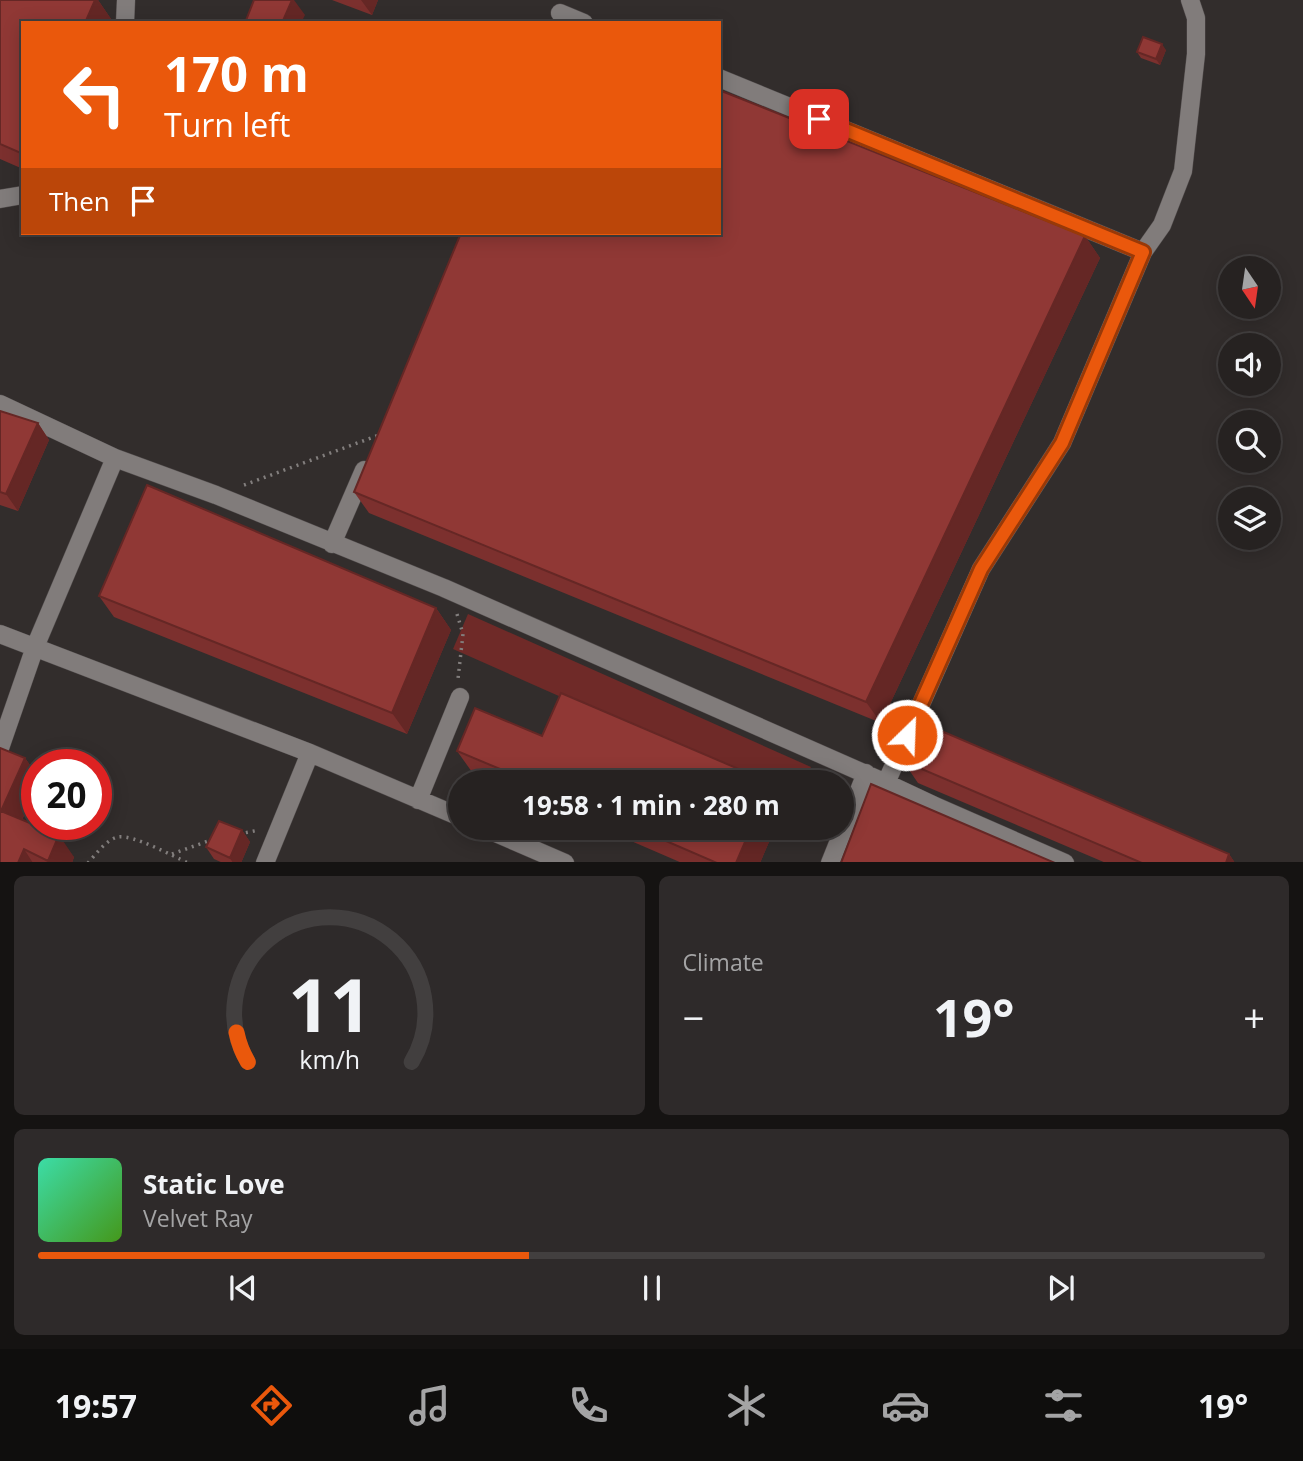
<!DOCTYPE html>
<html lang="en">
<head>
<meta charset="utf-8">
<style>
  body { margin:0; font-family:"Open Sans",sans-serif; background:#2e2a2a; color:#f1f3f6; height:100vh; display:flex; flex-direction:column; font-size:26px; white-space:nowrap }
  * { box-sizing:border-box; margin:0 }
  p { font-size:23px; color:#a4a4a5 }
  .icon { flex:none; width:38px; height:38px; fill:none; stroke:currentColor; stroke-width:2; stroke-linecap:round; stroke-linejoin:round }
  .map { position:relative; height:862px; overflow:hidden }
  .sheet { display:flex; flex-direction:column; gap:14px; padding:14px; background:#151312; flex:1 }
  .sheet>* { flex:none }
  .hud { position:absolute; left:21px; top:21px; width:700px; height:214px; border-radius:0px; box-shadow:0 4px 18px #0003,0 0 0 2px #423f3f; background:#ea580c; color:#fff; overflow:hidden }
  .needle { width:46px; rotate:167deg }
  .fabs { position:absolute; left:1218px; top:256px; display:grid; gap:14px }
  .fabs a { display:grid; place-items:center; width:63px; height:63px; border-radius:50%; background:#262221; box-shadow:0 4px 18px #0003,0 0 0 2px #423f3f; font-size:35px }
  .speed { position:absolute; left:21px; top:749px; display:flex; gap:14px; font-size:35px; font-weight:700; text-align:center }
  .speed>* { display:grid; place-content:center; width:91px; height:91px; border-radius:50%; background:#262221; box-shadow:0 4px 18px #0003,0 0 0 2px #423f3f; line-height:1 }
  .speed .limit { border:10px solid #d22; background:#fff; color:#111 }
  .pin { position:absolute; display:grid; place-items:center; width:60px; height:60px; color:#fff; margin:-30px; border-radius:14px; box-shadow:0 4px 10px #0006 }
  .me { position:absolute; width:77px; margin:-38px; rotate:24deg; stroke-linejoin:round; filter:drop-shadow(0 0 5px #0008) }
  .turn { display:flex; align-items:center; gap:24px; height:147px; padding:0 28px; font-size:32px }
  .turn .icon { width:91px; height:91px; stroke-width:2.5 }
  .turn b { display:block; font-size:49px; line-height:60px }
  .then { display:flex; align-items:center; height:66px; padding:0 28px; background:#0003; gap:14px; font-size:26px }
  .big { font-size:52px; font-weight:700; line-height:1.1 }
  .sheet .widget { flex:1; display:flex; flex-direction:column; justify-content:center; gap:10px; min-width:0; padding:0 24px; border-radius:10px; background:#2e2a2a }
  .sheet .dial { align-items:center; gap:0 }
  .dial svg { height:182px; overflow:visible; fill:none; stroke:#423f3f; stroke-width:7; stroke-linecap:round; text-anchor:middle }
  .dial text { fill:#f1f3f6; stroke:none }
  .song { display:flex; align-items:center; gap:21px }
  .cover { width:84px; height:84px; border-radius:10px; background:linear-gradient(135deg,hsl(160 70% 55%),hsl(100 70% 35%)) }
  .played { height:7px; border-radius:4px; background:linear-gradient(90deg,#ea580c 40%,#423f3f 40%) }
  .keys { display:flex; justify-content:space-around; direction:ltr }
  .heat { display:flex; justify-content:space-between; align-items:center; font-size:38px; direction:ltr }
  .sheet .tiles { flex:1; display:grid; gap:14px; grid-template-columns:1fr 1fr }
  .widget:last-child { grid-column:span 2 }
  .trip { position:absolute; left:448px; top:770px; width:406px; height:70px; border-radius:35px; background:#262221; box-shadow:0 4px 18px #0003,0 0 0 2px #423f3f; font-weight:700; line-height:70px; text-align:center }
  .dock { display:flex; height:112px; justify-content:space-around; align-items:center; background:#0f0e0d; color:#a4a4a5 }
  .dock .icon { width:49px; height:49px }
  .dock .active { color:#ea580c }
  .dock b { font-size:32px; color:#f1f3f6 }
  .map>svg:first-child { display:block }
  .green { fill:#6f2a28 }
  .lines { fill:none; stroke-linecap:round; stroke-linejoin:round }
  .minor-casing { stroke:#504b4b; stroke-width:19 }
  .path { stroke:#827e7d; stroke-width:3.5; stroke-dasharray:2 5; stroke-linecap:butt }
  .minor { stroke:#817c7b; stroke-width:18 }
  .wall { fill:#7c302e }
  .shaded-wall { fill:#652725 }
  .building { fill:#903835; stroke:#652725; stroke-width:2 }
  .route-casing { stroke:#983908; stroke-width:18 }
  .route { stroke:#ea580c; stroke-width:12 }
</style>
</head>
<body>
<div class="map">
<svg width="1303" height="863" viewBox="0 0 1303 863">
  <rect width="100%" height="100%" fill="#322d2c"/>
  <path class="green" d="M 468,614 L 811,767 L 803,782 L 753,782 L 453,649 Z"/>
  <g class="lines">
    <defs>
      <path id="minor" d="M 560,13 L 584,23
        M 125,23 L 126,0
        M 719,78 L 1143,252
        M 0,199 L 23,195
        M 0,404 L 115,458 L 216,495 L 444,588 L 886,783 L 981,569 L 1062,443 L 1143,252 L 1162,225 L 1183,171 L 1196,54 L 1196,18 L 1190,0
        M 332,544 L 364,470
        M 0,634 L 310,753 L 460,817
        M 0,748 L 35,647 L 115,458
        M 886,783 L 935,806 L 1065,863
        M 418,800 L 460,697
        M 484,828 L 565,863
        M 265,863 L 310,753
        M 830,863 L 866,773"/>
    </defs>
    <use href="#minor" class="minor-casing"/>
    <path class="path" d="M 244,485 L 379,435
      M 457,614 L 463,634 L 458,679
      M 239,834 L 259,830
      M 172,854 L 211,840
      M 88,863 C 96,854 107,839 118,837 C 132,834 173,856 188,863"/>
    <use href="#minor" class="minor"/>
  </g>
  <path class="wall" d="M 0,0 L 98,0 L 111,19 L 110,23 L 23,23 L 23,169 L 0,159 Z
    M 332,0 L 378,0 L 372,15 Z
    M 1166,50 L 1160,65 L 1141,58 L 1137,52 Z
    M 1085,236 L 1100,258 L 881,723 L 369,513 L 354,492 Z
    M 0,411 L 38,423 L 49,440 L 18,511 L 0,505 Z
    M 99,596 L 436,608 L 451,630 L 407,734 L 114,617 Z
    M 542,736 L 769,782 L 495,782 L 472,772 L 457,751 Z
    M 25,758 L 37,775 L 37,787 L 22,820 L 74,857 L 72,863 L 0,863 Z
    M 903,761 L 1229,854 L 1235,863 L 1106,863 L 918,783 Z
    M 601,828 L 775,828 L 760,863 L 682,863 Z
    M 242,830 L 250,842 L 241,863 L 223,863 L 214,859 L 206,847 Z"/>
  <path class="shaded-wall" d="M 95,0 L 98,0 L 111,19 L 110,23 L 85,23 Z
    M 292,0 L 294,0 L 305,15 L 301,23 L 282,23 Z
    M 361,0 L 378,0 L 372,15 Z
    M 1162,44 L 1166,50 L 1160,65 L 1156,59 Z
    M 1085,236 L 1100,258 L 881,723 L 866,702 Z
    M 38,423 L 49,440 L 18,511 L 6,494 Z
    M 436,608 L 451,630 L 407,734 L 392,713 Z
    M 25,758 L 37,775 L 37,787 L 16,832 L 1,811 Z
    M 751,828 L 775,828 L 760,863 L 736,863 Z
    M 242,830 L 250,842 L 241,863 L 233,863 L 230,858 Z
    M 59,835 L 74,857 L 72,863 L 49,863 L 48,861 Z
    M 24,849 L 33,863 L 18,863 Z
    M 1229,854 L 1235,863 L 1226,863 Z"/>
  <path class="building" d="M 0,0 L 95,0 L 85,23 L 23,23 L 23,154 L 0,144 Z
    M 254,0 L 292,0 L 282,23 L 245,23 Z
    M 1143,37 L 1162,44 L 1156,59 L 1137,52 Z
    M 719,90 L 1085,236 L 866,702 L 354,492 L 461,233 L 719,233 Z
    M 0,411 L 38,423 L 6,494 L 0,492 Z
    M 147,485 L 436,608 L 392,713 L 99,596 Z
    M 561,693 L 769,782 L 531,782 L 457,751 L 475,708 L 542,736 Z
    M 918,721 L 1229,854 L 1226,863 L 1142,863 L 903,761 Z
    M 0,748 L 25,758 L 1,811 L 59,835 L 48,861 L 24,849 L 18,863 L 0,863 Z
    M 871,784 L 1055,863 L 841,863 Z
    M 219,821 L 242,830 L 230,858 L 206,847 Z
    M 636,828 L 751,828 L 736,863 L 717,863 Z"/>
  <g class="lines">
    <defs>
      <path id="route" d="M 819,119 L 1143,252 L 1062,443 L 981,569 L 907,735"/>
    </defs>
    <use href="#route" class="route-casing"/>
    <use href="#route" class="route"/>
  </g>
</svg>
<div class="fabs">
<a><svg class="needle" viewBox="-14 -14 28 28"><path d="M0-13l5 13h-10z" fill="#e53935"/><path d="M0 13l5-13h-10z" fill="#a4a4a5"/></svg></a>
<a><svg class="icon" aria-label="sound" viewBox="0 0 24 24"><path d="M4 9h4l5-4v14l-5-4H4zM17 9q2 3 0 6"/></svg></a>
<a><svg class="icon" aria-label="search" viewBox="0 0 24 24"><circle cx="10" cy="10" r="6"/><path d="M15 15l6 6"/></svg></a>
<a><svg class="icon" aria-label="layers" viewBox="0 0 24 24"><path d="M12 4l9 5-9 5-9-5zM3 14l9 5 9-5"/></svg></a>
</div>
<div class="speed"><div class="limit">20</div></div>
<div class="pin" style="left:819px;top:119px;background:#d93025"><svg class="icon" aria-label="arrive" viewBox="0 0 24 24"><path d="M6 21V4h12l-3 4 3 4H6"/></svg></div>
<svg class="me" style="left:907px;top:735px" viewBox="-20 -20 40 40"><circle r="17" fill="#ea580c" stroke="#fff" stroke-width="3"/><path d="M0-11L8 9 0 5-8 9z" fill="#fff"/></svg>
<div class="trip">19:58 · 1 min · 280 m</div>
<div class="hud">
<div class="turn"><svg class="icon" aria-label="left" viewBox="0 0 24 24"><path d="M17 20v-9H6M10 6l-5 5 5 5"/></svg><div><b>170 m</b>Turn left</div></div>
<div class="then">Then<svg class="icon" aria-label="arrive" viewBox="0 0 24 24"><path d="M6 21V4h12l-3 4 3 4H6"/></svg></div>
</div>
</div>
<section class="sheet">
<div class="tiles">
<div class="widget dial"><svg viewBox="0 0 100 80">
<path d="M14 69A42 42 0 1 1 86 69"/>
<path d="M14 69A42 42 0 0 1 9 56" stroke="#ea580c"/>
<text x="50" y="56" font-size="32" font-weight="700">11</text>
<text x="50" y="72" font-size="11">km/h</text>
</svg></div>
<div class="widget"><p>Climate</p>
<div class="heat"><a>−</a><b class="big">19°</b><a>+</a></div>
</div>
<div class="widget">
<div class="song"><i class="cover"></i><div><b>Static Love</b><p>Velvet Ray</p></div></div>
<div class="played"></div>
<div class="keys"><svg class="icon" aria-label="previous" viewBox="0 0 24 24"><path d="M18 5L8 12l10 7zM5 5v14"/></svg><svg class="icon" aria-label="pause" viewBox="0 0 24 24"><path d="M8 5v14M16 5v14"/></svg><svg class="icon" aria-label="next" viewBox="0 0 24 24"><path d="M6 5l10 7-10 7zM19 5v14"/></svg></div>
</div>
</div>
</section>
<nav class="dock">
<b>19:57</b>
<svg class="icon active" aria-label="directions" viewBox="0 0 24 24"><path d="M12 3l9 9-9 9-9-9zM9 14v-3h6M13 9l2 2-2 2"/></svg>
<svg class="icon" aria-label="music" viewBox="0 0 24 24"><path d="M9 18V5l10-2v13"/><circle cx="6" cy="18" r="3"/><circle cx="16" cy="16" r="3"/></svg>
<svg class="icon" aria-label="phone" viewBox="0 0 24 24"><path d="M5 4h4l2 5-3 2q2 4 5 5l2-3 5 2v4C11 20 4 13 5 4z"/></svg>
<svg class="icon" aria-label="climate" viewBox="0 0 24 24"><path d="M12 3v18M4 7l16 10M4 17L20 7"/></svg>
<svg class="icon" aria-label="car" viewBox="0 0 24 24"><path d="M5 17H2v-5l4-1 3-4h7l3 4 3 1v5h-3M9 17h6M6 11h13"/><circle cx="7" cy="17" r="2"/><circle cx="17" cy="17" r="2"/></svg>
<svg class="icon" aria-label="filters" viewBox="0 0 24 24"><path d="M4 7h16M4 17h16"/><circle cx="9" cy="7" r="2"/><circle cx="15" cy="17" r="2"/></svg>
<b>19°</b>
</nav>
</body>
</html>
